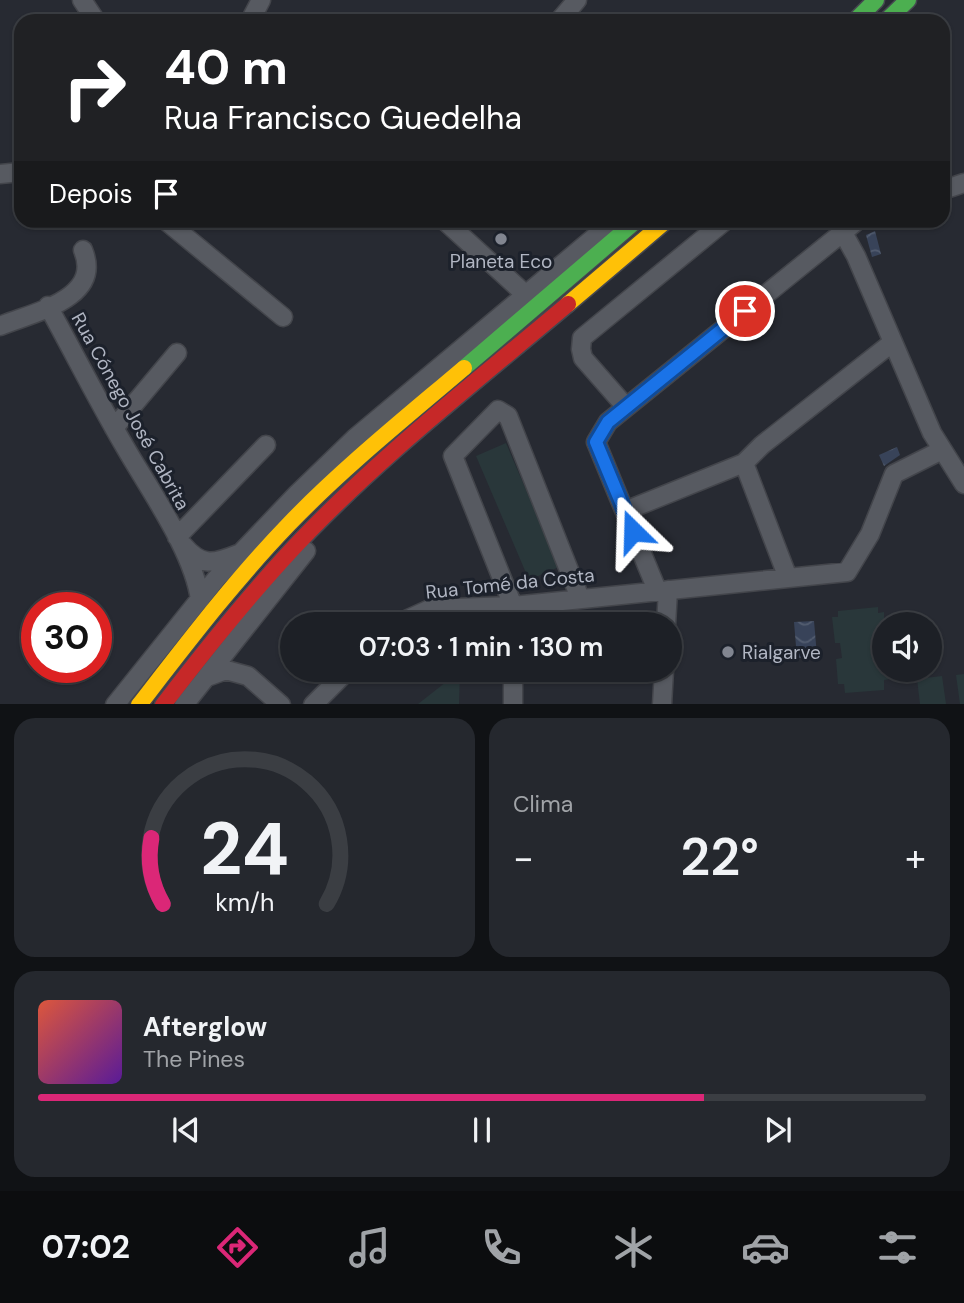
<!DOCTYPE html>
<html lang="pt">
<head>
<meta charset="utf-8">
<style>
  body { margin:0; font-family:"DM Sans",sans-serif; background:#25282e; color:#f1f3f6; height:100vh; display:flex; flex-direction:column; font-size:26px; white-space:nowrap }
  * { box-sizing:border-box; margin:0 }
  p { font-size:23px; color:#a0a3a7 }
  .icon { flex:none; width:38px; height:38px; fill:none; stroke:currentColor; stroke-width:2; stroke-linecap:round; stroke-linejoin:round }
  .map { position:relative; height:704px; overflow:hidden }
  .details { display:flex; flex-direction:column; gap:14px; padding:14px; background:#101215; flex:1 }
  .details>* { flex:none }
  .top-card { position:absolute; left:14px; top:14px; width:936px; height:214px; border-radius:21px; box-shadow:0 2px 5px #0004,0 0 0 2px #3b3e43; background:#202124; color:#fff; overflow:hidden }
  .tools { position:absolute; left:872px; top:612px; display:grid; gap:14px }
  .tools a { display:grid; place-items:center; width:70px; height:70px; border-radius:50%; background:#1d2026; box-shadow:0 2px 5px #0004,0 0 0 2px #3b3e43; font-size:35px }
  .speed { position:absolute; left:21px; top:592px; display:flex; gap:14px; font-size:35px; font-weight:700; text-align:center }
  .speed>* { display:grid; place-content:center; width:91px; height:91px; border-radius:50%; background:#1d2026; box-shadow:0 2px 5px #0004,0 0 0 2px #3b3e43; line-height:1 }
  .speed .limit { border:10px solid #d22; background:#fff; color:#111 }
  .pin { position:absolute; display:grid; place-items:center; width:60px; height:60px; color:#fff; margin:-30px; border:4px solid #fff; border-radius:50%; box-shadow:0 2px 7px #0007 }
  .me { position:absolute; width:77px; margin:-38px; rotate:338deg; stroke-linejoin:round; filter:drop-shadow(0 0 5px #0008) }
  .turn { display:flex; align-items:center; gap:24px; height:147px; padding:0 35px; font-size:32px }
  .turn .icon { width:91px; height:91px; stroke-width:2.5 }
  .turn b { display:block; font-size:49px; line-height:60px }
  .then { display:flex; align-items:center; height:66px; padding:0 35px; background:#0003; gap:14px; font-size:26px }
  .big { font-size:52px; font-weight:600; line-height:1.1 }
  .details .card { flex:1; display:flex; flex-direction:column; justify-content:center; gap:10px; min-width:0; padding:0 24px; border-radius:21px; background:#25282e }
  .details .dial { align-items:center; gap:0 }
  .dial svg { height:182px; overflow:visible; fill:none; stroke:#3b3e43; stroke-width:7; stroke-linecap:round; text-anchor:middle }
  .dial text { fill:#f1f3f6; stroke:none }
  .song { display:flex; align-items:center; gap:21px }
  .cover { width:84px; height:84px; border-radius:10px; background:linear-gradient(135deg,hsl(10 70% 55%),hsl(270 70% 35%)) }
  .played { height:7px; border-radius:4px; background:linear-gradient(90deg,#db2777 75%,#3b3e43 75%) }
  .keys { display:flex; justify-content:space-around; direction:ltr }
  .heat { display:flex; justify-content:space-between; align-items:center; font-size:38px; direction:ltr }
  .details .tiles { flex:1; display:grid; gap:14px; grid-template-columns:1fr 1fr }
  .card:last-child { grid-column:span 2 }
  .trip { position:absolute; left:280px; top:612px; width:402px; height:70px; border-radius:35px; background:#1d2026; box-shadow:0 2px 5px #0004,0 0 0 2px #3b3e43; font-weight:600; line-height:70px; text-align:center }
  .dock { display:flex; height:112px; justify-content:space-around; align-items:center; background:#0c0d0f; color:#a0a3a7 }
  .dock .icon { width:49px; height:49px }
  .dock .current { color:#db2777 }
  .dock b { font-size:32px; color:#f1f3f6 }
  .map>svg:first-child { display:block }
  .grass { fill:#29373a }
  .water { fill:url(#water-waves) }
  .lines { fill:none; stroke-linecap:round; stroke-linejoin:round }
  .street-casing { stroke:#43454b; stroke-width:21 }
  .fast-casing { stroke:#45474f; stroke-width:19 }
  .slow-casing { stroke:#45474f; stroke-width:19 }
  .jam-casing { stroke:#45474f; stroke-width:19 }
  .street { stroke:#575a61; stroke-width:18 }
  .fast { stroke:#4caf50; stroke-width:16 }
  .slow { stroke:#ffc107; stroke-width:16 }
  .jam { stroke:#c62828; stroke-width:16 }
  .route-casing { stroke:#114b97; stroke-width:18 }
  .route { stroke:#1a73e8; stroke-width:12 }
  .poi-dot { fill:#818590; stroke:#1c212b; stroke-width:2.5 }
  .labels { text-anchor:middle; stroke-width:6; stroke-linejoin:round; paint-order:stroke }
  .poi-label { font-size:19px; fill:#b1b6c3; stroke:#1c212b }
  .street-label { font-size:19px; fill:#b1b6c3; stroke:#1c212b }
</style>
</head>
<body>
<div class="map">
<svg width="964" height="705" viewBox="0 0 964 705">
  <defs>
    <pattern id="water-waves" width="16" height="10" patternUnits="userSpaceOnUse" patternTransform="scale(1.75)"><rect width="16" height="10" fill="#384359"/><path d="M0 5q4-4 8 0t8 0" fill="none" stroke="#525c6f"/></pattern>
  </defs>
  <rect width="100%" height="100%" fill="#272a32"/>
  <path class="grass" d="M 506,443 L 559,567 L 529,580 L 476,456 Z
    M 878,607 L 878,613 L 884,612 L 884,638 L 880,639 L 882,654 L 884,654 L 884,670 L 889,670 L 890,679 L 884,680 L 884,690 L 845,693 L 844,684 L 838,684 L 836,659 L 842,658 L 840,643 L 835,643 L 832,617 L 838,617 L 838,611 Z
    M 460,671 L 459,704 L 418,704 Z
    M 964,674 L 964,704 L 960,704 L 956,675 Z
    M 942,676 L 946,704 L 920,704 L 917,679 Z"/>
  <path class="water" d="M 875,231 L 881,254 L 872,257 L 866,235 Z
    M 897,447 L 900,455 L 884,466 L 879,455 Z
    M 814,621 L 817,656 L 797,658 L 794,622 Z"/>
  <g class="lines">
    <defs>
      <path id="street" d="M 82,0 L 96,21
        M 250,21 L 261,0
        M 559,21 L 577,0
        M 0,174 L 21,172
        M 943,190 L 964,183
        M 165,220 L 283,317
        M 444,220 L 526,295
        M 836,220 L 856,256 L 932,433 L 964,484
        M 48,306 C 74,353 98,401 125,447 C 149,489 194,552 200,600
        M 0,326 C 34,312 103,299 83,250
        M 626,407 L 583,358 L 581,349 L 582,338 L 726,220
        M 114,428 L 177,353
        M 744,463 L 788,578
        M 625,511 L 744,463 L 762,445 L 893,342
        M 177,537 L 266,445
        M 183,545 C 202,567 213,564 238,554
        M 657,590 L 596,442 L 608,422 L 858,220
        M 395,625 L 430,609 L 513,606 L 847,572 L 870,534 L 894,474 L 942,450
        M 513,625 L 513,606 L 453,456 L 498,410 L 508,416 L 580,598
        M 666,625 L 668,590
        M 513,670 L 513,705
        M 207,677 L 226,670 L 248,676 L 281,705
        M 115,705 L 216,579 L 297,494 L 355,438 L 615,220
        M 184,705 L 306,551
        M 313,705 L 348,670
        M 662,705 L 664,670"/>
      <path id="fast" d="M 855,21 L 876,0
        M 886,21 L 908,0
        M 464,368 L 637,220"/>
      <path id="slow" d="M 568,304 L 667,220
        M 139,705 C 187,643 234,581 289,524 C 343,468 404,419 464,368"/>
      <path id="jam" d="M 163,705 C 202,654 242,604 285,557 C 370,464 472,385 568,304"/>
    </defs>
    <use href="#street" class="street-casing"/>
    <use href="#fast" class="fast-casing"/>
    <use href="#slow" class="slow-casing"/>
    <use href="#jam" class="jam-casing"/>
    <use href="#street" class="street"/>
    <use href="#fast" class="fast"/>
    <use href="#slow" class="slow"/>
    <use href="#jam" class="jam"/>
  </g>
  <g class="lines">
    <defs>
      <path id="route" d="M 633,531 L 596,442 L 608,422 L 745,311"/>
    </defs>
    <use href="#route" class="route-casing"/>
    <use href="#route" class="route"/>
  </g>
  <g class="poi-dot">
    <circle cx="501" cy="239" r="7"/>
    <circle cx="728" cy="652" r="7"/>
  </g>
  <g class="labels">
    <g class="poi-label">
      <text x="501" y="268">Planeta Eco</text>
      <text x="742" y="659" text-anchor="start">Rialgarve</text>
    </g>
    <g class="street-label">
      <text transform="translate(131 411) rotate(61)" y="7">Rua Cónego José Cabrita</text>
      <text transform="translate(510 583) rotate(-6)" y="7">Rua Tomé da Costa</text>
    </g>
  </g>
</svg>
<div class="tools">
<a><svg class="icon" aria-label="sound" viewBox="0 0 24 24"><path d="M4 9h4l5-4v14l-5-4H4zM17 9q2 3 0 6"/></svg></a>
</div>
<div class="speed"><div class="limit">30</div></div>
<div class="pin" style="left:745px;top:311px;background:#d93025"><svg class="icon" aria-label="arrive" viewBox="0 0 24 24"><path d="M6 21V4h12l-3 4 3 4H6"/></svg></div>
<svg class="me" style="left:633px;top:531px" viewBox="-20 -20 40 40"><path d="M0-17L14 15 0 8-14 15z" fill="#1a73e8" stroke="#fff" stroke-width="4"/></svg>
<div class="trip">07:03 · 1 min · 130 m</div>
<div class="top-card">
<div class="turn"><svg class="icon" aria-label="right" viewBox="0 0 24 24"><path d="M7 20v-9h11M14 6l5 5-5 5"/></svg><div><b>40 m</b>Rua Francisco Guedelha</div></div>
<div class="then">Depois<svg class="icon" aria-label="arrive" viewBox="0 0 24 24"><path d="M6 21V4h12l-3 4 3 4H6"/></svg></div>
</div>
</div>
<section class="details">
<div class="tiles">
<div class="card dial"><svg viewBox="0 0 100 80">
<path d="M14 69A42 42 0 1 1 86 69"/>
<path d="M14 69A42 42 0 0 1 9 40" stroke="#db2777"/>
<text x="50" y="56" font-size="32" font-weight="700">24</text>
<text x="50" y="72" font-size="11">km/h</text>
</svg></div>
<div class="card"><p>Clima</p>
<div class="heat"><a>−</a><b class="big">22°</b><a>+</a></div>
</div>
<div class="card">
<div class="song"><i class="cover"></i><div><b>Afterglow</b><p>The Pines</p></div></div>
<div class="played"></div>
<div class="keys"><svg class="icon" aria-label="previous" viewBox="0 0 24 24"><path d="M18 5L8 12l10 7zM5 5v14"/></svg><svg class="icon" aria-label="pause" viewBox="0 0 24 24"><path d="M8 5v14M16 5v14"/></svg><svg class="icon" aria-label="next" viewBox="0 0 24 24"><path d="M6 5l10 7-10 7zM19 5v14"/></svg></div>
</div>
</div>
</section>
<nav class="dock">
<b>07:02</b>
<svg class="icon current" aria-label="directions" viewBox="0 0 24 24"><path d="M12 3l9 9-9 9-9-9zM9 14v-3h6M13 9l2 2-2 2"/></svg>
<svg class="icon" aria-label="music" viewBox="0 0 24 24"><path d="M9 18V5l10-2v13"/><circle cx="6" cy="18" r="3"/><circle cx="16" cy="16" r="3"/></svg>
<svg class="icon" aria-label="phone" viewBox="0 0 24 24"><path d="M5 4h4l2 5-3 2q2 4 5 5l2-3 5 2v4C11 20 4 13 5 4z"/></svg>
<svg class="icon" aria-label="climate" viewBox="0 0 24 24"><path d="M12 3v18M4 7l16 10M4 17L20 7"/></svg>
<svg class="icon" aria-label="car" viewBox="0 0 24 24"><path d="M5 17H2v-5l4-1 3-4h7l3 4 3 1v5h-3M9 17h6M6 11h13"/><circle cx="7" cy="17" r="2"/><circle cx="17" cy="17" r="2"/></svg>
<svg class="icon" aria-label="filters" viewBox="0 0 24 24"><path d="M4 7h16M4 17h16"/><circle cx="9" cy="7" r="2"/><circle cx="15" cy="17" r="2"/></svg>
</nav>
</body>
</html>
